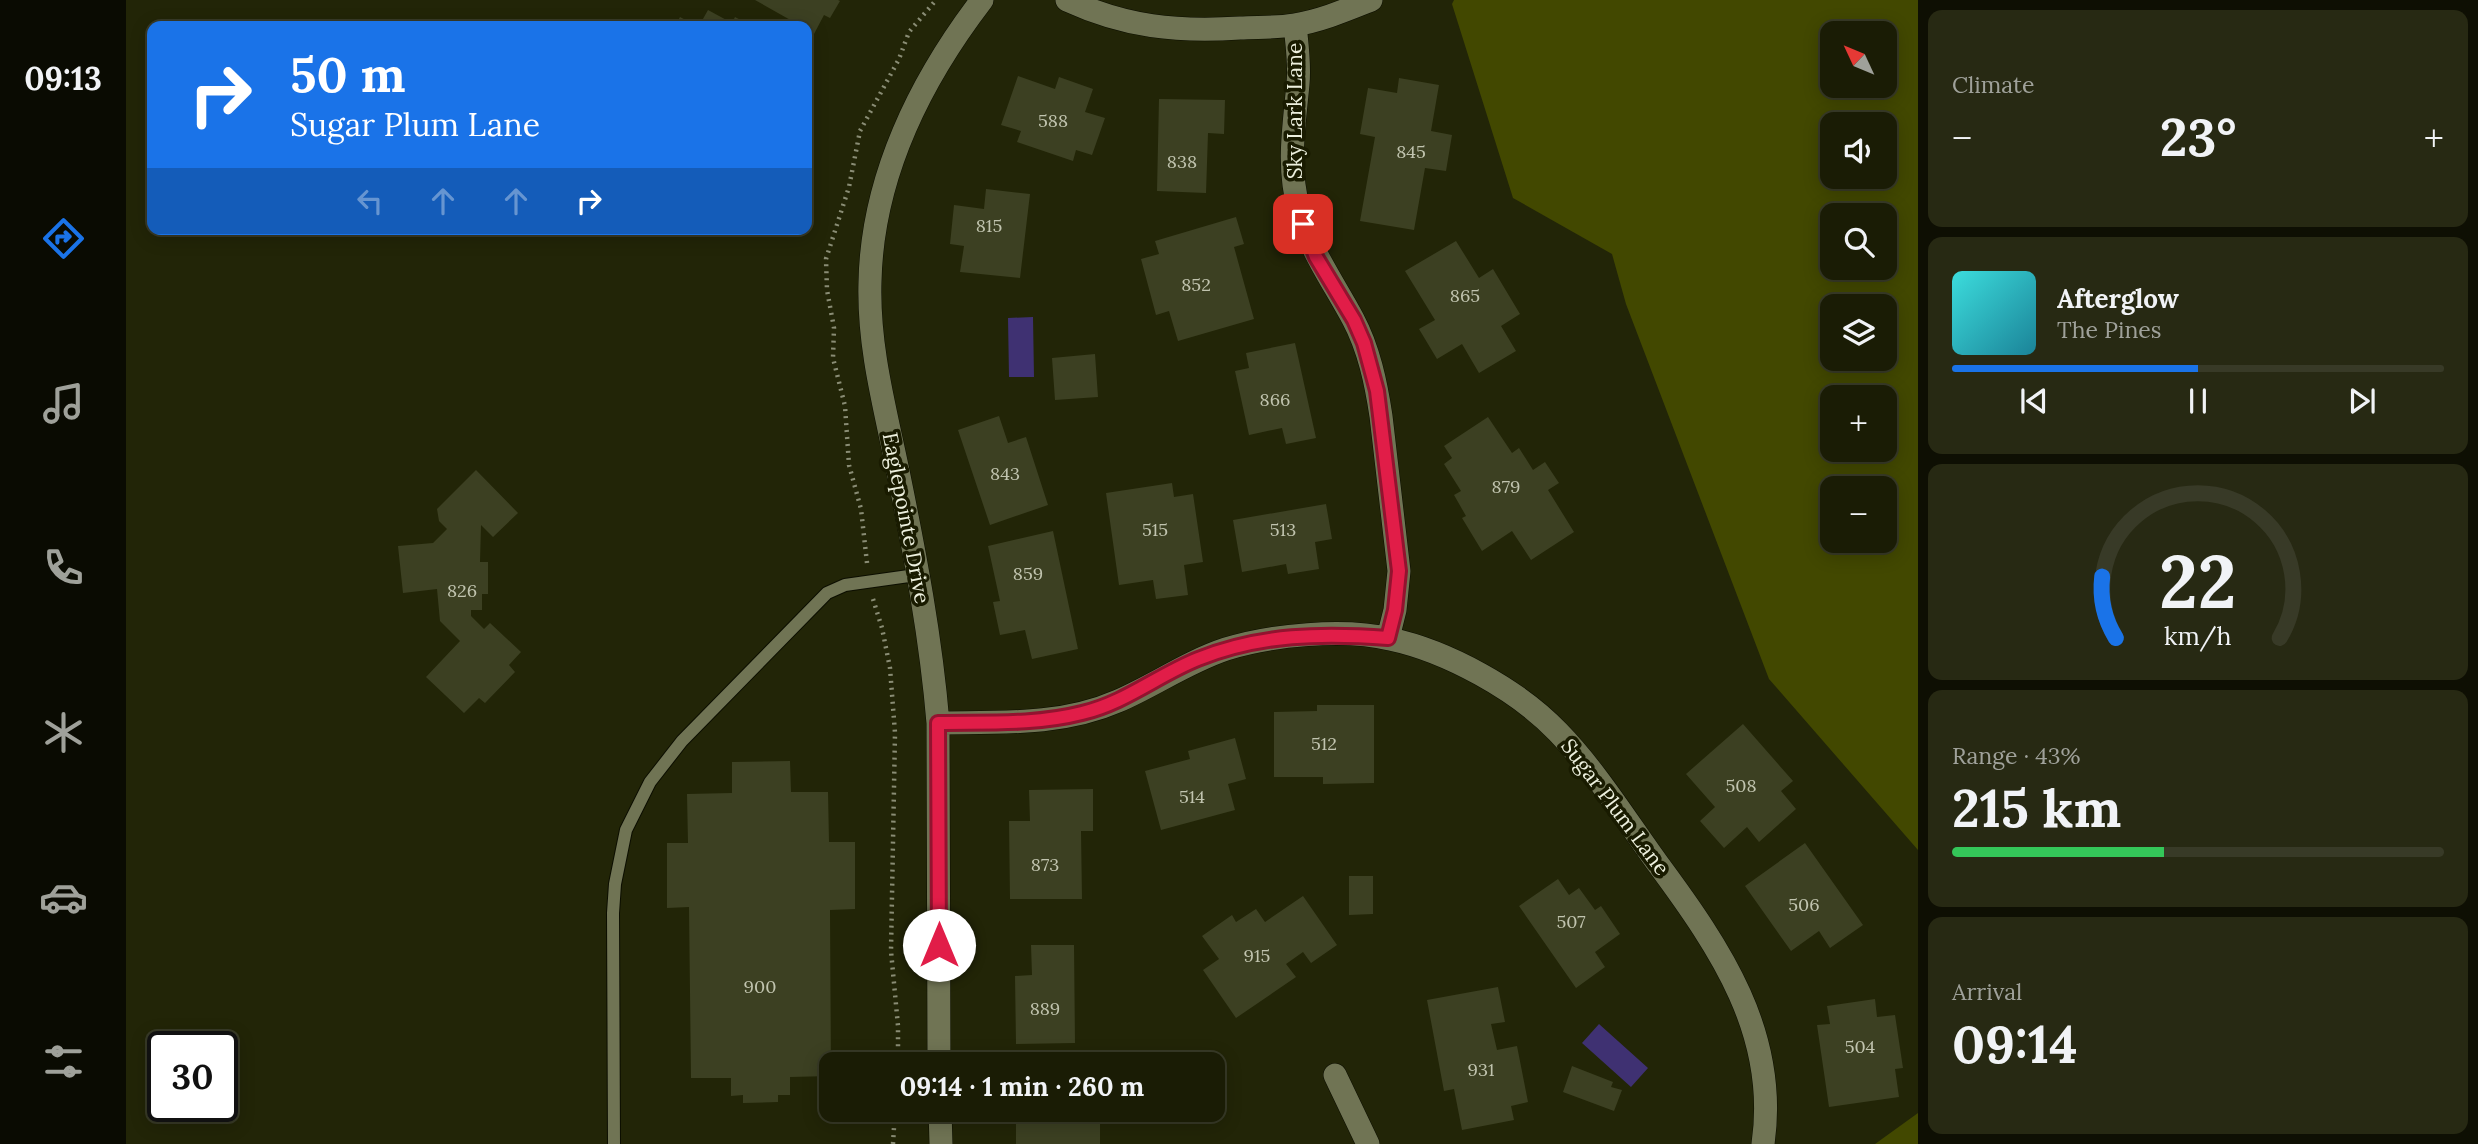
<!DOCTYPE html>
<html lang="en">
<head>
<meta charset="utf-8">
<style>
  body { margin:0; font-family:Lora,serif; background:#272913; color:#f1f3f6; height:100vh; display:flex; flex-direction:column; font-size:26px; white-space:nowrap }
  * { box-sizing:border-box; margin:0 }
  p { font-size:23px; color:#9fa19a }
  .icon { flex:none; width:38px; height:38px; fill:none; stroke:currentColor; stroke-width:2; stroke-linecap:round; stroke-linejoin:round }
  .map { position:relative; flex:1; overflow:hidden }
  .side { display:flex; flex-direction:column; gap:10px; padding:10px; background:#0e0f03; width:560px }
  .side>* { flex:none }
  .hud { position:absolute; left:21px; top:21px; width:665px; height:214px; border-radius:14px; box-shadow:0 4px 18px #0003,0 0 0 2px #383a27; background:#1a73e8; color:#fff; overflow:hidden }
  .needle { width:46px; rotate:314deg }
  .fabs { position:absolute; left:1694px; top:21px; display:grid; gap:14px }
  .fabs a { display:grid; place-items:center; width:77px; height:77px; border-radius:14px; background:#1a1c05; box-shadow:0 4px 18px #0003,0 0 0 2px #383a27; font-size:35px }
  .speed { position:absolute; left:21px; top:1031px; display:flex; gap:14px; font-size:35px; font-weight:700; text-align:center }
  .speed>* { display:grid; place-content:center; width:91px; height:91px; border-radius:50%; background:#1a1c05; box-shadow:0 4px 18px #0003,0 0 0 2px #383a27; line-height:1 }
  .speed .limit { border:4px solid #111; border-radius:10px; background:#fff; color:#111 }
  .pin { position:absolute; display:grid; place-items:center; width:60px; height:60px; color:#fff; margin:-30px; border-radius:14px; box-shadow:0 4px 10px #0006 }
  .me { position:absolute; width:77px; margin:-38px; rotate:0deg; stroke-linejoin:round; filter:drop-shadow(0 0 5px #0008) }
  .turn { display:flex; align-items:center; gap:24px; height:147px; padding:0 28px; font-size:32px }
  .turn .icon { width:91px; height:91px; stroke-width:2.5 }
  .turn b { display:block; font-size:49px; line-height:60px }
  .lanes { display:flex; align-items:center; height:66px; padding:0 28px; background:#0003; justify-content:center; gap:35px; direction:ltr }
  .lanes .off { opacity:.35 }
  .big { font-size:52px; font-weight:700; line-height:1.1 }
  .side .widget { flex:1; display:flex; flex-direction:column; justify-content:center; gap:10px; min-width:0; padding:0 24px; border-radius:14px; background:#272913 }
  .side .dial { align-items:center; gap:0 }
  .dial svg { height:182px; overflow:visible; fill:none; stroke:#383a27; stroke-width:7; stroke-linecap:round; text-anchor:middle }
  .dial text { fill:#f1f3f6; stroke:none }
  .song { display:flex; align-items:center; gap:21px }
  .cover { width:84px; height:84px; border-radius:10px; background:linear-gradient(135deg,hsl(180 70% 55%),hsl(190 70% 35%)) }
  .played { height:7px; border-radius:4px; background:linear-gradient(90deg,#1a73e8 50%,#383a27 50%) }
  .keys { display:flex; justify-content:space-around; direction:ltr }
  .heat { display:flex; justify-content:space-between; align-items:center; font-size:38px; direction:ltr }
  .charge { height:10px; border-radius:5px; background:linear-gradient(90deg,#34c759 43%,#383a27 0) }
  .trip { position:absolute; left:693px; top:1052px; width:406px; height:70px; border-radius:14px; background:#1a1c05; box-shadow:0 4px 18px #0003,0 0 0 2px #383a27; font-weight:700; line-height:70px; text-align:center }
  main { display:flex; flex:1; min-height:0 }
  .menu { display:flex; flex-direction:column; width:126px; justify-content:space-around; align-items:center; background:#0a0b02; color:#9fa19a }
  .menu .icon { width:49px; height:49px }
  .menu .selected { color:#1a73e8 }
  .menu b { font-size:32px; color:#f1f3f6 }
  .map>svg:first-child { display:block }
  .green { fill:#424800; fill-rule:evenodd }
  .water { fill:#3f3172 }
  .building { fill:#3c4022 }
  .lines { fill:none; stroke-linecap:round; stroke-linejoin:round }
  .lane-casing { stroke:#0c0e00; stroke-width:14 }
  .street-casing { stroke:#0c0e00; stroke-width:24 }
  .path { stroke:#8a8d75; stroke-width:4.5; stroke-dasharray:2 5; stroke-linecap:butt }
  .lane { stroke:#707454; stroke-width:12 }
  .street { stroke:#707454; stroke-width:23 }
  .route-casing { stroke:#92132f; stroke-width:18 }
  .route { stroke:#e11d48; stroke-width:12 }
  .labels { text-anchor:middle; stroke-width:7; stroke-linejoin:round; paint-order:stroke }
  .number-label { font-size:18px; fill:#c1c4af }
  .street-label { font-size:21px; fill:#edf0de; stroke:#191b00 }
</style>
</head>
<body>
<main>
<nav class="menu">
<b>09:13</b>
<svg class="icon selected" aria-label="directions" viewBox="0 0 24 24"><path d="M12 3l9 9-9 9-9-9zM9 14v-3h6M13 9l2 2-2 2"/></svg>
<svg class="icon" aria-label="music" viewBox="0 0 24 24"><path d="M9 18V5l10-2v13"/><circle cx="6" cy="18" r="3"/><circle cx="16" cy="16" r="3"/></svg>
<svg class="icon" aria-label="phone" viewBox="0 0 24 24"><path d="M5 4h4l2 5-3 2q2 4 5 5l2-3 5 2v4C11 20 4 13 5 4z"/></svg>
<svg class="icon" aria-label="climate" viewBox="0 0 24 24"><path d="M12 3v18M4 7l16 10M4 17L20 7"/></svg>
<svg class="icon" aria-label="car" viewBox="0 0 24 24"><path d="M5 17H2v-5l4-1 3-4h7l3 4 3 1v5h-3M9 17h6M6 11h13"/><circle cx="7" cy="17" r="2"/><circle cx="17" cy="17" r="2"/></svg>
<svg class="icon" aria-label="filters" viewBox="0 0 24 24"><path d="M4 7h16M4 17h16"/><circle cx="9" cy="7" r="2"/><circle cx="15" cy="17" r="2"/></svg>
</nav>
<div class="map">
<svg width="1792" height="1144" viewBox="0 0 1792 1144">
  <rect width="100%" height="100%" fill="#222507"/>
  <path class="green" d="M 1328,0 L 1792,0 L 1792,850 L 1643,679 L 1500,304 L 1486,254 L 1387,198 L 1326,4 ZM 1759,33 L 1759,86 L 1706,86 L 1706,33 ZM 1706,124 L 1759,124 L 1759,177 L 1706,177 ZM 1706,215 L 1759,215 L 1759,268 L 1706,268 ZM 1706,306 L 1759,306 L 1759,359 L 1706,359 ZM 1759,397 L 1759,450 L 1706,450 L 1706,397 ZM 1706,488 L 1759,488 L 1759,541 L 1706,541 Z
    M 1792,1113 L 1792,1144 L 1749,1144 Z"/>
  <path class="water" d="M 907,317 L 908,377 L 883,377 L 882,318 Z
    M 1473,1024 L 1522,1068 L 1505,1087 L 1456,1043 Z"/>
  <path class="building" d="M 629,0 L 712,0 L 714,1 L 704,18 L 698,15 L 688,34 L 681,29 L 681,26 L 675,26 Z
    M 582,10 L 606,23 L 609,17 L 626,26 L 573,26 Z
    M 554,17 L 571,26 L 549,26 Z
    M 892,76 L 929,89 L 933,77 L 967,89 L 959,112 L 979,118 L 966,155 L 950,150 L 947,161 L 891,142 L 895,131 L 875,125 Z
    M 1273,78 L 1313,85 L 1305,131 L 1326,135 L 1320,171 L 1299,168 L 1288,230 L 1234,221 L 1249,137 L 1234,134 L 1242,88 L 1271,93 Z
    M 1033,99 L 1099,100 L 1098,134 L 1082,133 L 1080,193 L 1031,191 Z
    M 860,189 L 904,194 L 894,278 L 834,272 L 838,246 L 824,244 L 828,205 L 858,209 Z
    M 1110,217 L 1118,244 L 1108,247 L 1128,319 L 1052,341 L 1043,311 L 1030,315 L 1015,259 L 1033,254 L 1029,241 Z
    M 1330,241 L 1353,278 L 1367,269 L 1394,314 L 1375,326 L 1390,351 L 1353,373 L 1336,344 L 1311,359 L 1293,329 L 1309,320 L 1279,271 Z
    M 1169,343 L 1190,438 L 1160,444 L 1156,428 L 1123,435 L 1109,371 L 1123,368 L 1120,353 Z
    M 969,354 L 972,397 L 929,400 L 926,358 Z
    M 873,416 L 882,443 L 900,437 L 922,505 L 864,525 L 832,430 Z
    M 1362,417 L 1386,453 L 1393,448 L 1407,470 L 1419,462 L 1433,483 L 1422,490 L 1448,532 L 1405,560 L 1386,531 L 1356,551 L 1336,518 L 1340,516 L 1328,495 L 1335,491 L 1318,464 L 1326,458 L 1318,446 Z
    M 350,470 L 392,513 L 367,537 L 355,525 L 354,562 L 362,562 L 362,594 L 356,594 L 356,610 L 345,610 L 345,616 L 358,629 L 364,623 L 395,652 L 383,665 L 389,672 L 359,703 L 353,698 L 338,713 L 300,677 L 334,641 L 314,621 L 311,589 L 277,593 L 272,546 L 307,543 L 321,529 L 313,521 L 311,509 Z
    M 1046,483 L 1048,497 L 1067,494 L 1077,562 L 1058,565 L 1062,595 L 1030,599 L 1027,580 L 993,585 L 980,493 Z
    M 1200,504 L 1206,539 L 1189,542 L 1193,569 L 1162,574 L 1160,564 L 1116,572 L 1107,520 Z
    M 927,531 L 952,649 L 906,659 L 899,630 L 874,635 L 867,602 L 874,601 L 862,546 Z
    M 1191,705 L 1248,705 L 1248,783 L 1197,784 L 1197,777 L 1148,777 L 1148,712 L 1191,711 Z
    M 1617,724 L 1667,781 L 1655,791 L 1670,809 L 1633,842 L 1621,827 L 1598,848 L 1574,821 L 1589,807 L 1560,774 Z
    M 1109,738 L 1120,779 L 1102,784 L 1109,810 L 1035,830 L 1019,771 L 1064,759 L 1062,751 Z
    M 664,761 L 665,792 L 702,792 L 703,842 L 729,842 L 729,909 L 704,910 L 705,1076 L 664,1077 L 664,1095 L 652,1095 L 652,1102 L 617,1103 L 617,1095 L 605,1096 L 605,1078 L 565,1078 L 563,907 L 541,908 L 541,843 L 562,843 L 561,794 L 606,793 L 606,762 Z
    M 967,789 L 967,831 L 955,831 L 956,899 L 884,899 L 883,821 L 904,821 L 903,790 Z
    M 1679,843 L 1737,925 L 1704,948 L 1693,931 L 1665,951 L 1619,886 Z
    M 1223,876 L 1247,876 L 1247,914 L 1223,915 Z
    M 1432,879 L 1443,895 L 1453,888 L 1469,910 L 1475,906 L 1494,934 L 1469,952 L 1479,967 L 1450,988 L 1393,906 Z
    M 1177,896 L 1211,945 L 1185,963 L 1177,952 L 1160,964 L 1170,977 L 1110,1018 L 1077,970 L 1093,959 L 1076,936 L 1106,915 L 1110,922 L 1130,909 L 1139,922 Z
    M 905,945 L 948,945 L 949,1043 L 890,1044 L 889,976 L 906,975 Z
    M 1372,987 L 1379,1022 L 1365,1024 L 1371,1050 L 1391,1046 L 1402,1102 L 1385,1106 L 1388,1120 L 1336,1130 L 1328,1089 L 1318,1091 L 1301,1000 Z
    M 1749,999 L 1751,1017 L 1769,1015 L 1777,1068 L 1769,1069 L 1773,1097 L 1703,1107 L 1691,1025 L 1704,1024 L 1701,1006 Z
    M 1446,1066 L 1487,1082 L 1485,1087 L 1496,1090 L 1488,1111 L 1437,1092 Z
    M 890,1110 L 974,1110 L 974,1144 L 890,1144 Z"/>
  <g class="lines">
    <defs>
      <path id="lane" d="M 488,1144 L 487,913 L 489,884 L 500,830 L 524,782 L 556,741 L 701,593 L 719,585 L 790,575"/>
      <path id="street" d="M 941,0 C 1000,27 1050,32 1114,28 C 1132,27 1150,28 1168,25 C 1194,21 1220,10 1245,0
        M 1169,25 C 1171,45 1174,64 1172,84 C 1168,127 1161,167 1173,210 C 1184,251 1208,283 1227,319 C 1243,349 1250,383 1255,416 L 1273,571 L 1269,610 L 1262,638
        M 812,723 C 873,722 935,726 992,701 C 1029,685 1061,662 1100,649 C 1145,635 1218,628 1264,639 C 1321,651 1392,690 1432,732 C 1470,771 1500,820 1532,864 C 1594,948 1653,1034 1637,1144
        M 813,1064 L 812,723 C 805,638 789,554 772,471 C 759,408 742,347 744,282 C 746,178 794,81 856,0
        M 1209,1075 L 1242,1144
        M 814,1110 L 815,1144"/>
    </defs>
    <use href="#lane" class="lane-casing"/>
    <use href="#street" class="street-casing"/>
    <path class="path" d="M 741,563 L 735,509 L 723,465 L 719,406 L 707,358 L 708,328 L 701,290 L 700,259 L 723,187 L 734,131 L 773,59 L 783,32 L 810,0
      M 747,599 L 756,628 L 764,668 L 769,733 L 765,951 L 772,1026 L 772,1064
      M 767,1144 L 769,1110"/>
    <use href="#lane" class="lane"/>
    <use href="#street" class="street"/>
  </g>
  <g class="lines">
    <defs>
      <path id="route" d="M 813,945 L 812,723 C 860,722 909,725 956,713 C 999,703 1032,675 1072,659 C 1134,634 1197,633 1262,638 L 1269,610 L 1273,571 L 1251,391 L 1238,343 L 1228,320 L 1190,257 L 1177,224"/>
    </defs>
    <use href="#route" class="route-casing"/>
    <use href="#route" class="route"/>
  </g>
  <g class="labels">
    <g class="number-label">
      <text x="927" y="127">588</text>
      <text x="1285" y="158">845</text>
      <text x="1056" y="168">838</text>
      <text x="863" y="232">815</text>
      <text x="1070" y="291">852</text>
      <text x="1339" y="302">865</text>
      <text x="1149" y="406">866</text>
      <text x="879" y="480">843</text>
      <text x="1380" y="493">879</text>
      <text x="1029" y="536">515</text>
      <text x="1157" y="536">513</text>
      <text x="902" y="580">859</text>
      <text x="336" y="597">826</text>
      <text x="1198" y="750">512</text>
      <text x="1615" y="792">508</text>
      <text x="1066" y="803">514</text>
      <text x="919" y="871">873</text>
      <text x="1678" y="911">506</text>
      <text x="1445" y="928">507</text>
      <text x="1131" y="962">915</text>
      <text x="634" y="993">900</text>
      <text x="919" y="1015">889</text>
      <text x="1734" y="1053">504</text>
      <text x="1355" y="1076">931</text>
    </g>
    <g class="street-label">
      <text transform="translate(1169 111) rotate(-90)" y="7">Sky Lark Lane</text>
      <text transform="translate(780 518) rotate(79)" y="7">Eaglepointe Drive</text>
      <text transform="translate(1489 807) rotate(53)" y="7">Sugar Plum Lane</text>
    </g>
  </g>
</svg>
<div class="fabs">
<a><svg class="needle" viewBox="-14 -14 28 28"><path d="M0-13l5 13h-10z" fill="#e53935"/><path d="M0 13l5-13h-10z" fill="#9fa19a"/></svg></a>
<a><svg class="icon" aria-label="sound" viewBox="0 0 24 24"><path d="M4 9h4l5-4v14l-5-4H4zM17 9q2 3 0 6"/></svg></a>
<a><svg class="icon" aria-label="search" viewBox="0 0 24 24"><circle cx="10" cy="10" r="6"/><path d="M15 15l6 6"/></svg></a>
<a><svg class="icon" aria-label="layers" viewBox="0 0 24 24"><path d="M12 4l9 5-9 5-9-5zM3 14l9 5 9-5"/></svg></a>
<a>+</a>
<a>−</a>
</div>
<div class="speed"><div class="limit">30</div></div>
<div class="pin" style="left:1177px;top:224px;background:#d93025"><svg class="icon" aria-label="arrive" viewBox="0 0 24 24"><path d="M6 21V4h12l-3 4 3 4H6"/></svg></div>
<svg class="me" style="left:813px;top:945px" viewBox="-20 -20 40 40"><circle r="19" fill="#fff"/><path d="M0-13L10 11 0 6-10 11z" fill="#e11d48"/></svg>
<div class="trip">09:14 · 1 min · 260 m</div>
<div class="hud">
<div class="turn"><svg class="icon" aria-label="right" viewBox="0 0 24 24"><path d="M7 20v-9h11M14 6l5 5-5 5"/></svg><div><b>50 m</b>Sugar Plum Lane</div></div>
<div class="lanes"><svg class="icon off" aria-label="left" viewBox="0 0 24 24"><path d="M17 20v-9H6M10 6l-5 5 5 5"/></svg><svg class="icon off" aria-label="ahead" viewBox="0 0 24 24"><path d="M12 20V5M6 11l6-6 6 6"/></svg><svg class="icon off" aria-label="ahead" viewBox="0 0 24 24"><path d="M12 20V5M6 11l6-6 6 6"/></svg><svg class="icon" aria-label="right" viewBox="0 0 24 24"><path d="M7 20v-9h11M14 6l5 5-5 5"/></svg></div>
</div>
</div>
<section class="side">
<div class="widget"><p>Climate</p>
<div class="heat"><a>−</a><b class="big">23°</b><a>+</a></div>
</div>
<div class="widget">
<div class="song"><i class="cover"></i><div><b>Afterglow</b><p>The Pines</p></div></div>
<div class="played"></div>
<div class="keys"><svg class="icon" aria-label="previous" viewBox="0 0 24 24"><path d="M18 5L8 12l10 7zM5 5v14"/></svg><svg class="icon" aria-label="pause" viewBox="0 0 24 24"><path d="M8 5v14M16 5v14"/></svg><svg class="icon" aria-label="next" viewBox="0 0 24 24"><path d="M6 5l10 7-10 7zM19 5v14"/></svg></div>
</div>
<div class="widget dial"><svg viewBox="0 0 100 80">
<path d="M14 69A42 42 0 1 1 86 69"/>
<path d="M14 69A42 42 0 0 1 8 42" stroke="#1a73e8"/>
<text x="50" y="56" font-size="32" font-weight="700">22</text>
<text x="50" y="72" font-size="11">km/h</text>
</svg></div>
<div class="widget"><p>Range · 43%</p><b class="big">215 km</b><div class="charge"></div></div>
<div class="widget"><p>Arrival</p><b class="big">09:14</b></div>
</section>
</main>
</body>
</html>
